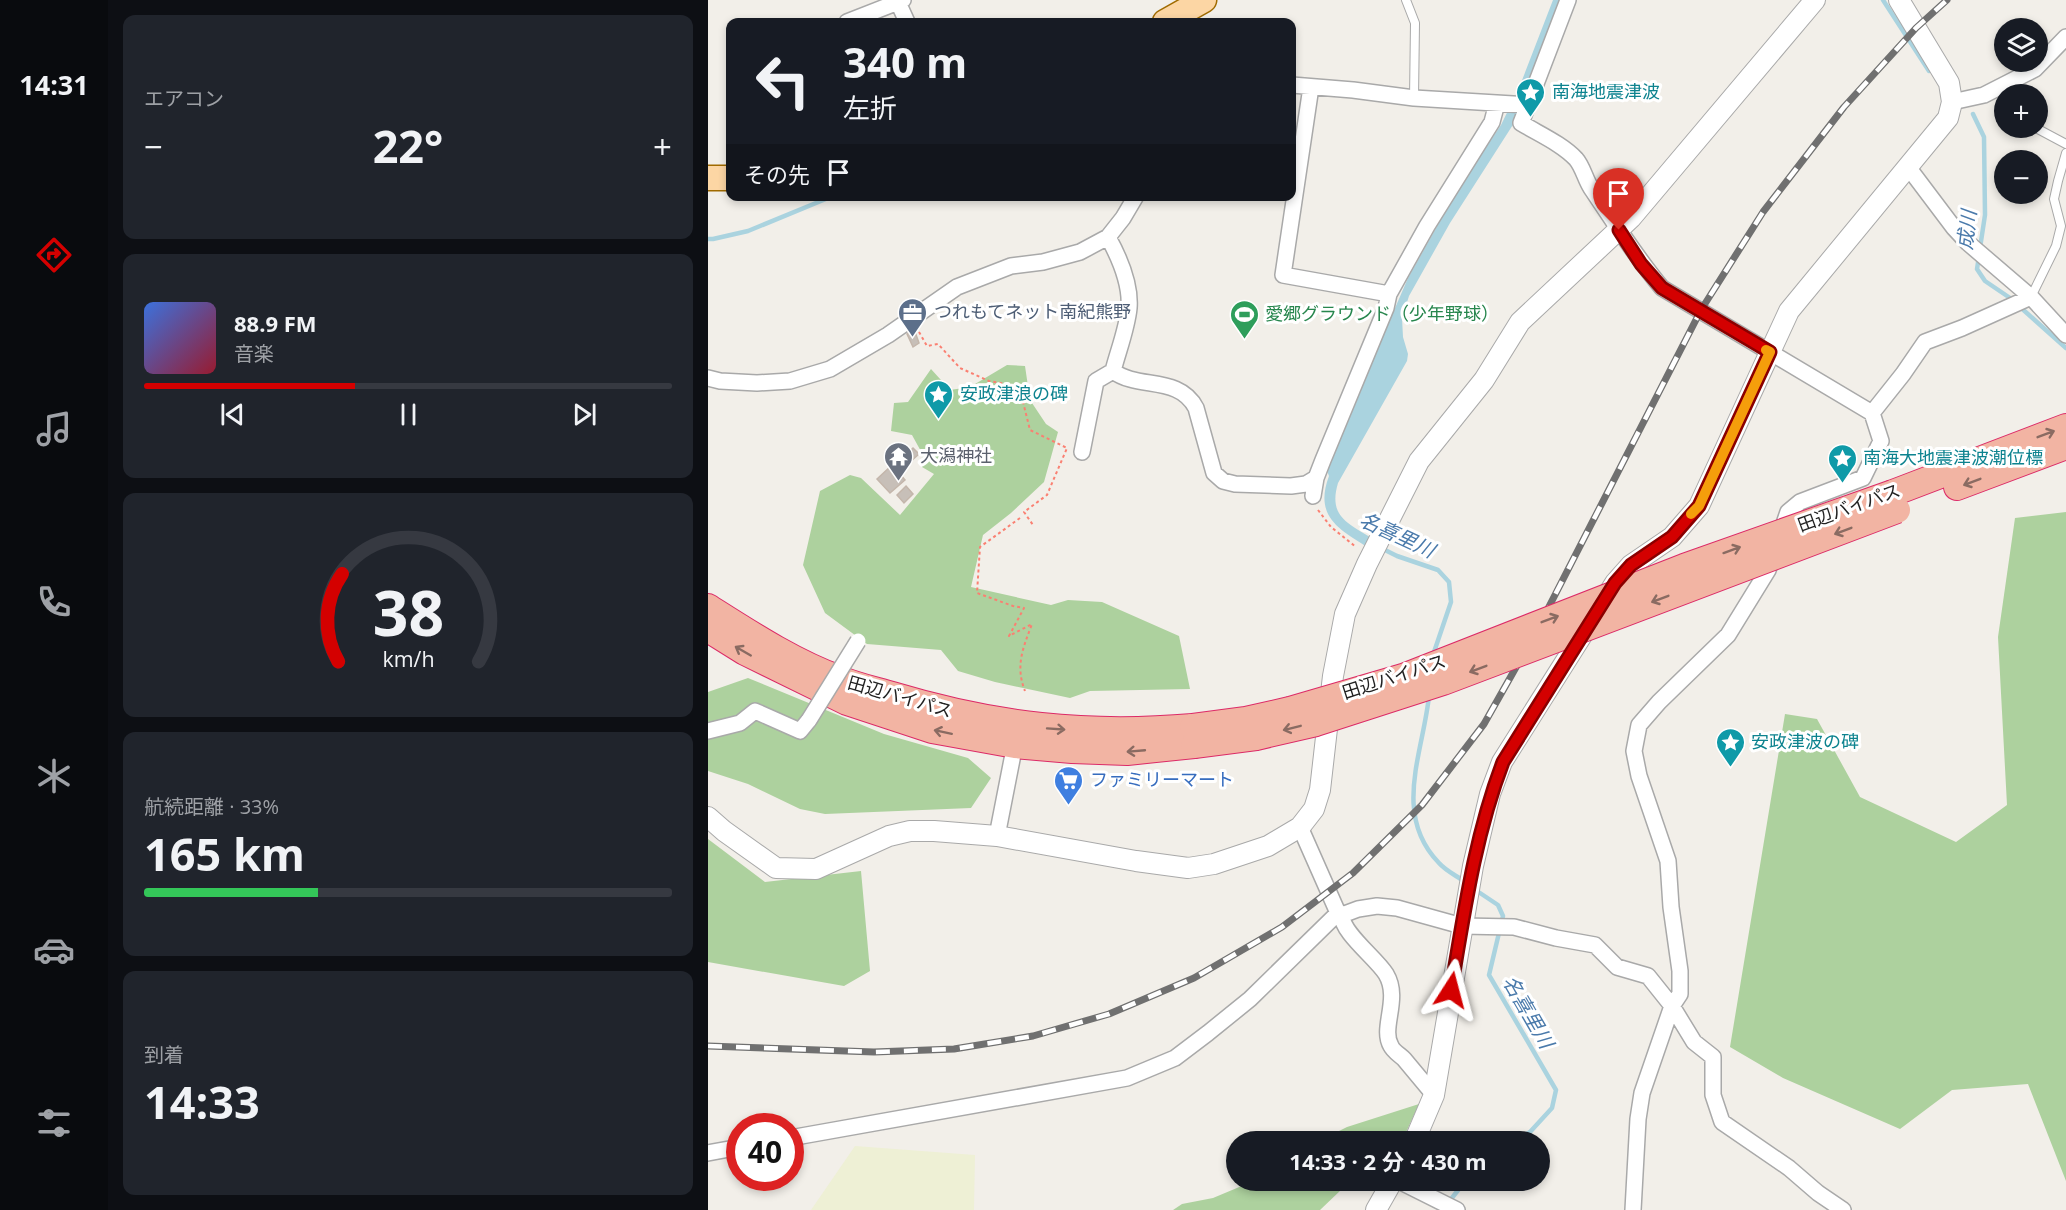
<!DOCTYPE html>
<html lang="ja">
<head>
<meta charset="utf-8">
<style>
  body { margin:0; font-family:"Open Sans","Noto Sans JP",sans-serif; background:#20242c; color:#f1f3f6; height:100vh; display:flex; flex-direction:column; font-size:22px; white-space:nowrap }
  * { box-sizing:border-box; margin:0 }
  p { font-size:20px; color:#9ea1a6 }
  .icon { flex:none; width:33px; height:33px; fill:none; stroke:currentColor; stroke-width:2; stroke-linecap:round; stroke-linejoin:round }
  .map { position:relative; flex:1; overflow:hidden }
  .side { display:flex; flex-direction:column; gap:15px; padding:15px; background:#0d0f14; width:600px }
  .side>* { flex:none }
  .guide { position:absolute; left:18px; top:18px; width:570px; height:183px; border-radius:12px; box-shadow:0 3px 9px #0003; background:#171b24; color:#f1f3f6; overflow:hidden }
  .fabs { position:absolute; left:1286px; top:18px; display:grid; gap:12px }
  .fabs a { display:grid; place-items:center; width:54px; height:54px; border-radius:50%; background:#171b24; box-shadow:0 3px 9px #0003; font-size:30px }
  .speed { position:absolute; left:18px; top:1113px; display:flex; gap:12px; font-size:30px; font-weight:700; text-align:center }
  .speed>* { display:grid; place-content:center; width:78px; height:78px; border-radius:50%; background:#171b24; box-shadow:0 3px 9px #0003; line-height:1 }
  .speed .limit { border:9px solid #d22; background:#fff; color:#111 }
  .pin { position:absolute; display:grid; place-items:center; width:51px; height:51px; color:#fff; margin:-62px -26px; border-radius:50% 50% 50% 0; rotate:-45deg; box-shadow:0 0 6px #0007 }
  .pin .icon { rotate:45deg }
  .me { position:absolute; width:66px; margin:-33px; rotate:9deg; stroke-linejoin:round; filter:drop-shadow(0 0 4px #0008) }
  .turn { display:flex; align-items:center; gap:21px; height:126px; padding:0 18px; font-size:27px }
  .turn .icon { width:78px; height:78px; stroke-width:2.5 }
  .turn b { display:block; font-size:42px; line-height:51px }
  .then { display:flex; align-items:center; height:57px; padding:0 18px; background:#0003; gap:12px; font-size:22px }
  .big { font-size:45px; font-weight:700; line-height:1.1 }
  .side .card { flex:1; display:flex; flex-direction:column; justify-content:center; gap:9px; min-width:0; padding:0 21px; border-radius:12px; background:#20242c }
  .side .dial { align-items:center; gap:0 }
  .dial svg { height:156px; overflow:visible; fill:none; stroke:#363941; stroke-width:7; stroke-linecap:round; text-anchor:middle }
  .dial text { fill:#f1f3f6; stroke:none }
  .song { display:flex; align-items:center; gap:18px }
  .cover { width:72px; height:72px; border-radius:9px; background:linear-gradient(135deg,hsl(220 70% 55%),hsl(350 70% 35%)) }
  .played { height:6px; border-radius:3px; background:linear-gradient(90deg,#d40000 40%,#363941 40%) }
  .keys { display:flex; justify-content:space-around; direction:ltr }
  .heat { display:flex; justify-content:space-between; align-items:center; font-size:33px; direction:ltr }
  .charge { height:9px; border-radius:4px; background:linear-gradient(90deg,#34c759 33%,#363941 0) }
  .trip { position:absolute; left:518px; top:1131px; width:324px; height:60px; border-radius:30px; background:#171b24; box-shadow:0 3px 9px #0003; font-weight:700; line-height:60px; text-align:center }
  main { display:flex; flex:1; min-height:0 }
  .tab-bar { display:flex; flex-direction:column; width:108px; justify-content:space-around; align-items:center; background:#090b0e; color:#9ea1a6 }
  .tab-bar .icon { width:42px; height:42px }
  .tab-bar .on { color:#d40000 }
  .tab-bar b { font-size:27px; color:#f1f3f6 }
  .map>svg:first-child { display:block }
  .farmland { fill:#eef0d5 }
  .forest { fill:#add19e }
  .water { fill:#aad3df }
  .lines { fill:none; stroke-linecap:round; stroke-linejoin:round }
  .stream { stroke:#aad3df; stroke-width:4.5 }
  .building { fill:#c7bfb8; stroke:#c4b6ab; stroke-width:1.5 }
  .service-casing { stroke:#a9a9a9; stroke-width:10 }
  .minor-casing { stroke:#a9a9a9; stroke-width:18 }
  .tertiary-casing { stroke:#a9a9a9; stroke-width:22 }
  .primary-casing { stroke:#a06b00; stroke-width:27 }
  .trunk-casing { stroke:#dc2a67; stroke-width:28 }
  .path { stroke:#fa8072; stroke-width:2; stroke-dasharray:3 3; stroke-linecap:butt }
  .service { stroke:#fff; stroke-width:8 }
  .minor { stroke:#fff; stroke-width:15 }
  .tertiary { stroke:#fff; stroke-width:20 }
  .primary { stroke:#fcd6a4; stroke-width:24 }
  .trunk { stroke:#f2b4a3; stroke-width:26 }
  .rail-casing { stroke:#707070; stroke-width:7 }
  .rail { stroke:#fff; stroke-width:4.5; stroke-dasharray:14; stroke-linecap:butt }
  .minor-bridge-casing { stroke:#a9a9a9; stroke-width:18; stroke-linecap:butt }
  .trunk-bridge-casing { stroke:#dc2a67; stroke-width:28; stroke-linecap:butt }
  .minor-bridge { stroke:#fff; stroke-width:15 }
  .trunk-bridge { stroke:#f2b4a3; stroke-width:26 }
  .oneway { stroke:#8a6b62 }
  .route-casing { stroke:#8a0000; stroke-width:15 }
  .route { stroke:#d40000; stroke-width:10 }
  .slow { stroke:#f59e0b; stroke-width:10 }
  .labels { text-anchor:middle; stroke-width:6; stroke-linejoin:round; paint-order:stroke }
  .culture-label { font-size:18px; fill:#0d838f; stroke:#fff; text-anchor:start }
  .service-label { font-size:18px; fill:#4e5e75; stroke:#fff; text-anchor:start }
  .leisure-label { font-size:18px; fill:#27864d; stroke:#fff; text-anchor:start }
  .worship-label { font-size:18px; fill:#5b616d; stroke:#fff; text-anchor:start }
  .street-label { font-size:18px; fill:#222; stroke:#fff }
  .shop-label { font-size:18px; fill:#366cbe; stroke:#fff; text-anchor:start }
  .water-label { font-size:20px; font-style:italic; fill:#4a7aab; stroke:#fff }
</style>
</head>
<body>
<main>
<nav class="tab-bar">
<b>14:31</b>
<svg class="icon on" aria-label="directions" viewBox="0 0 24 24"><path d="M12 3l9 9-9 9-9-9zM9 14v-3h6M13 9l2 2-2 2"/></svg>
<svg class="icon" aria-label="music" viewBox="0 0 24 24"><path d="M9 18V5l10-2v13"/><circle cx="6" cy="18" r="3"/><circle cx="16" cy="16" r="3"/></svg>
<svg class="icon" aria-label="phone" viewBox="0 0 24 24"><path d="M5 4h4l2 5-3 2q2 4 5 5l2-3 5 2v4C11 20 4 13 5 4z"/></svg>
<svg class="icon" aria-label="climate" viewBox="0 0 24 24"><path d="M12 3v18M4 7l16 10M4 17L20 7"/></svg>
<svg class="icon" aria-label="car" viewBox="0 0 24 24"><path d="M5 17H2v-5l4-1 3-4h7l3 4 3 1v5h-3M9 17h6M6 11h13"/><circle cx="7" cy="17" r="2"/><circle cx="17" cy="17" r="2"/></svg>
<svg class="icon" aria-label="filters" viewBox="0 0 24 24"><path d="M4 7h16M4 17h16"/><circle cx="9" cy="7" r="2"/><circle cx="15" cy="17" r="2"/></svg>
</nav>
<section class="side">
<div class="card"><p>エアコン</p>
<div class="heat"><a>−</a><b class="big">22°</b><a>+</a></div>
</div>
<div class="card">
<div class="song"><i class="cover"></i><div><b>88.9 FM</b><p>音楽</p></div></div>
<div class="played"></div>
<div class="keys"><svg class="icon" aria-label="previous" viewBox="0 0 24 24"><path d="M18 5L8 12l10 7zM5 5v14"/></svg><svg class="icon" aria-label="pause" viewBox="0 0 24 24"><path d="M8 5v14M16 5v14"/></svg><svg class="icon" aria-label="next" viewBox="0 0 24 24"><path d="M6 5l10 7-10 7zM19 5v14"/></svg></div>
</div>
<div class="card dial"><svg viewBox="0 0 100 80">
<path d="M14 69A42 42 0 1 1 86 69"/>
<path d="M14 69A42 42 0 0 1 16 24" stroke="#d40000"/>
<text x="50" y="56" font-size="32" font-weight="700">38</text>
<text x="50" y="72" font-size="11">km/h</text>
</svg></div>
<div class="card"><p>航続距離 · 33%</p><b class="big">165 km</b><div class="charge"></div></div>
<div class="card"><p>到着</p><b class="big">14:33</b></div>
</section>
<div class="map">
<svg width="1358" height="1210" viewBox="0 0 1358 1210">
  <rect width="100%" height="100%" fill="#f2efe9"/>
  <path class="farmland" d="M 147,1146 L 267,1155 L 266,1210 L 103,1210 Z"/>
  <path class="forest" d="M 299,365 L 317,366 L 322,400 L 338,424 L 350,432 L 336,482 L 303,513 L 275,535 L 263,587 L 343,605 L 360,600 L 394,602 L 471,636 L 482,689 L 382,691 L 362,698 L 287,682 L 250,671 L 233,650 L 159,644 L 117,613 L 95,565 L 112,491 L 142,475 L 153,478 L 192,515 L 226,474 L 214,467 L 215,455 L 204,435 L 183,431 L 186,403 L 200,402 L 223,369 L 242,390 L 262,387 Z
    M 1358,512 L 1358,1181 L 1320,1084 L 1244,1090 L 1192,1129 L 1075,1078 L 1022,1047 L 1077,714 L 1109,719 L 1152,797 L 1248,842 L 1299,805 L 1290,637 L 1307,518 Z
    M 40,678 L 176,734 L 260,758 L 283,778 L 263,808 L 117,814 L 92,809 L 40,784 L 0,771 L 0,692 Z
    M 0,839 L 57,882 L 153,871 L 162,971 L 136,986 L 0,962 Z
    M 711,1104 L 694,1141 L 611,1141 L 639,1127 Z
    M 548,1180 L 655,1180 L 655,1181 L 633,1190 L 612,1210 L 465,1210 L 474,1204 L 505,1198 Z"/>
  <path class="water" d="M 845,0 L 856,0 L 808,120 L 742,223 L 701,296 L 694,318 L 695,337 L 700,354 L 699,361 L 630,483 C 620,517 640,523 665,539 L 661,548 C 630,529 606,516 621,476 L 618,468 L 700,278 L 751,187 L 793,125 L 811,88 Z"/>
  <g class="lines">
    <path class="stream" d="M 1175,0 L 1221,71
      M 1265,114 L 1276,137 L 1277,215 L 1272,248
      M 0,239 L 5,239 L 40,231 L 125,196
      M 1271,256 L 1269,269 L 1277,281 L 1305,300
      M 1311,306 L 1358,348
      M 673,548 L 689,556 L 730,570 L 741,582 L 743,602 L 725,655
      M 721,696 C 715,753 684,815 731,863 C 738,871 749,876 757,882
      M 766,889 L 790,905 L 795,916 L 781,975 L 848,1090 L 844,1108 L 822,1132 L 806,1142
      M 740,1203 L 758,1180"/>
  </g>
  <path class="building" d="M 206,329 L 211,343 L 205,347 L 199,334 Z
    M 205,448 L 211,454 L 202,462 L 197,456 Z
    M 184,465 L 197,480 L 182,493 L 169,479 Z
    M 198,486 L 205,494 L 196,503 L 189,495 Z"/>
  <g class="lines">
    <defs>
      <path id="service" d="M 698,0 L 707,23 L 706,98
        M 1328,128 L 1358,144
        M 1323,297 L 1348,246 L 1353,226 L 1346,199 L 1350,181 L 1358,153"/>
      <path id="minor" d="M 189,0 L 199,22
        M 860,0 L 813,123 C 831,134 854,144 868,159 C 875,167 877,179 883,188 C 906,222 927,256 954,288 L 1164,413 L 1173,441 L 1155,478 L 1092,502 L 1080,512 L 1060,570 L 1020,635 L 951,702 L 931,725 L 926,751 L 931,776 L 960,861 L 963,907 L 972,971 L 972,994 L 964,1006 L 934,1093 L 930,1119 L 925,1210
        M 139,22 L 195,0
        M 584,85 L 645,90 L 706,98 L 820,105
        M 603,87 L 575,275 L 681,294
        M 1244,102 L 1276,95 L 1327,69 L 1358,37
        M 1200,167 L 1246,228 L 1260,243 L 1323,297 L 1358,335
        M 405,371 C 430,390 471,375 488,408 L 506,473 L 515,481 L 527,484 L 583,486 L 598,484 L 608,478
        M 0,378 L 12,381 L 49,383 L 82,381 L 122,369 L 180,335 L 249,287 L 303,266 L 335,262 L 372,252 L 400,237 L 415,218 L 428,196
        M 1164,413 L 1195,374 L 1217,342 L 1254,328 L 1323,297
        M 374,452 L 388,381 L 405,371 C 410,351 419,329 421,308 C 423,284 411,257 400,237
        M 605,496 L 608,478 L 615,460 L 678,308 L 681,294 L 719,226 L 784,122 L 789,103
        M 0,731 L 32,723 L 47,711 L 92,731 L 101,720
        M 592,827 L 630,913 L 634,915 L 650,909 L 669,906 L 689,908 L 754,926 L 806,927 L 848,938 L 887,945 L 909,967 L 940,976 L 964,1006 L 986,1042 L 1005,1057 L 1005,1095 L 1014,1122 L 1081,1168 L 1110,1193 L 1135,1210
        M 289,836 L 308,739
        M 634,915 C 633,932 668,958 678,974 C 693,999 672,1028 683,1046 C 685,1051 692,1055 696,1059 C 706,1071 716,1083 726,1095
        M 82,1138 L 419,1078 L 467,1058 L 500,1033 L 542,999 L 630,913
        M 0,1153 L 32,1147
        M 689,1180 L 749,1210"/>
      <path id="tertiary" d="M 0,817 L 16,831 L 68,868 L 108,869 L 181,836 L 202,831 L 226,831 L 289,836 L 428,861 L 480,868 L 506,864 L 560,846 L 592,827 L 606,809 L 612,790 L 625,676 L 637,614 L 659,564 L 711,461 L 776,380 L 812,322 L 923,218 L 1107,0
        M 706,1142 L 726,1095 L 765,866 L 782,794 L 794,762 L 907,583 L 923,565 L 964,537 L 991,506 L 1081,311 L 1240,118 L 1244,102 L 1241,83 L 1191,0
        M 668,1210 L 685,1180"/>
      <path id="primary" d="M 457,22 L 496,0
        M 0,178 L 22,178"/>
      <path id="trunk" d="M 1249,487 L 1358,446
        M 1185,493 L 1358,427
        M 0,607 C 41,633 85,662 132,679 C 148,686 167,690 184,695 C 287,726 378,736 485,727
        M 0,629 L 37,652 L 139,702 L 224,730 L 307,745 L 364,750 L 419,752 L 486,745"/>
    </defs>
    <use href="#service" class="service-casing"/>
    <use href="#minor" class="minor-casing"/>
    <use href="#tertiary" class="tertiary-casing"/>
    <use href="#primary" class="primary-casing"/>
    <use href="#trunk" class="trunk-casing"/>
    <path class="path" d="M 211,332 L 219,346 L 230,344 L 252,368 L 281,381 L 311,386 L 322,430 L 359,448 L 339,495 L 316,512 L 325,525
      M 610,510 L 623,527 L 648,547
      M 312,518 L 272,547 L 269,593 L 305,606 L 316,608 L 301,636 L 324,624 C 315,648 307,666 317,691"/>
    <use href="#service" class="service"/>
    <use href="#minor" class="minor"/>
    <use href="#tertiary" class="tertiary"/>
    <use href="#primary" class="primary"/>
    <use href="#trunk" class="trunk"/>
    <defs>
      <path id="rail" d="M 0,1046 L 166,1052 L 246,1049 L 325,1036 L 401,1014 L 486,978 L 574,927 L 645,873 L 714,805 L 776,724 L 828,632 L 993,310 L 1055,212 L 1136,107 L 1208,28 L 1239,0"/>
    </defs>
    <use href="#rail" class="rail-casing"/>
    <use href="#rail" class="rail"/>
    <defs>
      <path id="minor-bridge" d="M 101,720 L 150,641"/>
      <path id="trunk-bridge" d="M 485,727 L 538,720 L 582,710 L 695,677 L 976,567 L 1185,493
        M 486,745 L 548,737 L 608,723 L 735,682 L 1189,510"/>
    </defs>
    <use href="#minor-bridge" class="minor-bridge-casing"/>
    <use href="#trunk-bridge" class="trunk-bridge-casing"/>
    <use href="#minor-bridge" class="minor-bridge"/>
    <use href="#trunk-bridge" class="trunk-bridge"/>
  </g>
  <defs><path id="oneway-shaft" d="M-6 0H5M1.5-3L5.5 0L1.5 3" fill="none" stroke-width="1.6" stroke-linecap="round" stroke-linejoin="round" transform="scale(1.5)"/></defs>
  <g class="oneway">
    <use href="#oneway-shaft" transform="translate(1338 434) rotate(-21)"/>
    <use href="#oneway-shaft" transform="translate(1264 482) rotate(159)"/>
    <use href="#oneway-shaft" transform="translate(1135 531) rotate(159)"/>
    <use href="#oneway-shaft" transform="translate(1024 550) rotate(-20)"/>
    <use href="#oneway-shaft" transform="translate(952 599) rotate(159)"/>
    <use href="#oneway-shaft" transform="translate(842 619) rotate(-21)"/>
    <use href="#oneway-shaft" transform="translate(35 651) rotate(-150)"/>
    <use href="#oneway-shaft" transform="translate(770 669) rotate(159)"/>
    <use href="#oneway-shaft" transform="translate(584 728) rotate(166)"/>
    <use href="#oneway-shaft" transform="translate(348 729) rotate(4)"/>
    <use href="#oneway-shaft" transform="translate(235 732) rotate(-168)"/>
    <use href="#oneway-shaft" transform="translate(428 751) rotate(175)"/>
  </g>
  <g class="lines">
    <defs>
      <path id="route" d="M 743,990 C 756,913 767,835 795,762 L 907,583 L 923,565 L 964,537 L 991,506 L 1062,352 L 954,288 L 933,264 L 911,230"/>
    </defs>
    <use href="#route" class="route-casing"/>
    <use href="#route" class="route"/>
    <path class="slow" d="M 983,514 L 991,506 L 1062,352 L 1058,350"/>
  </g>
  <defs>
    <symbol id="sight-pin" viewBox="-11 -11 22 30"><path d="M0 17L-7.5 6A9.5 9.5 0 1 1 7.5 6Z" fill="#0f9aa8" stroke="#fff"/><path d="M0-6L1.8-2.2L6-1.7L2.9 1.2L3.7 5.4L0 3.3L-3.7 5.4L-2.9 1.2L-6-1.7L-1.8-2.2Z" fill="#fff"/></symbol>
    <symbol id="office-pin" viewBox="-11 -11 22 30"><path d="M0 17L-7.5 6A9.5 9.5 0 1 1 7.5 6Z" fill="#5c6f8a" stroke="#fff"/><path d="M-6-3h4V-5.5h4V-3h4V5H-6ZM-1-4.5V-3h2v-1.5ZM-6 0V1H6V0Z" fill="#fff"/></symbol>
    <symbol id="stadium-pin" viewBox="-11 -11 22 30"><path d="M0 17L-7.5 6A9.5 9.5 0 1 1 7.5 6Z" fill="#2e9e5b" stroke="#fff"/><path d="M0-5a6.5 5 0 1 0 0 10a6.5 5 0 1 0 0-10ZM-3.5-1.8h7v3.6h-7Z" fill="#fff"/></symbol>
    <symbol id="temple-pin" viewBox="-11 -11 22 30"><path d="M0 17L-7.5 6A9.5 9.5 0 1 1 7.5 6Z" fill="#6b7280" stroke="#fff"/><path d="M0-6L5-2H3V0L6.5 2.5H4V6H1.5V3h-3V6H-4V2.5H-6.5L-3 0V-2H-5Z" fill="#fff"/></symbol>
    <symbol id="supermarket-pin" viewBox="-11 -11 22 30"><path d="M0 17L-7.5 6A9.5 9.5 0 1 1 7.5 6Z" fill="#3f7fe0" stroke="#fff"/><path d="M-6-5.5h2.5l.6 2H6L4.5 2H-2.5L-4.4-4H-6ZM-1.5 3.2a1.3 1.3 0 1 0 .1 0ZM3 3.2a1.3 1.3 0 1 0 .1 0Z" fill="#fff"/></symbol>
  </defs>
  <g fill-rule="evenodd">
    <use href="#sight-pin" x="806" y="76" width="33" height="45"/>
    <use href="#office-pin" x="188" y="296" width="33" height="45"/>
    <use href="#stadium-pin" x="520" y="298" width="33" height="45"/>
    <use href="#sight-pin" x="214" y="378" width="33" height="45"/>
    <use href="#temple-pin" x="174" y="440" width="33" height="45"/>
    <use href="#sight-pin" x="1118" y="442" width="33" height="45"/>
    <use href="#sight-pin" x="1006" y="726" width="33" height="45"/>
    <use href="#supermarket-pin" x="344" y="764" width="33" height="45"/>
  </g>
  <g class="labels">
    <g class="culture-label">
      <text x="844" y="98">南海地震津波</text>
      <text x="252" y="400">安政津浪の碑</text>
      <text x="1155" y="464">南海大地震津波潮位標</text>
      <text x="1043" y="748">安政津波の碑</text>
    </g>
    <g class="service-label">
      <text x="226" y="318">つれもてネット南紀熊野</text>
    </g>
    <g class="leisure-label">
      <text x="557" y="320">愛郷グラウンド（少年野球）</text>
    </g>
    <g class="worship-label">
      <text x="212" y="462">大潟神社</text>
    </g>
    <g class="street-label">
      <text transform="translate(1141 508) rotate(-20)" y="6">田辺バイパス</text>
      <text transform="translate(686 677) rotate(-18)" y="6">田辺バイパス</text>
      <text transform="translate(192 697) rotate(16)" y="6">田辺バイパス</text>
    </g>
    <g class="shop-label">
      <text x="382" y="786">ファミリーマート</text>
    </g>
    <g class="water-label">
      <text transform="translate(1259 230) rotate(-84)" y="7">成川</text>
      <text transform="translate(689 535) rotate(25)" y="7">名喜里川</text>
      <text transform="translate(820 1012) rotate(60)" y="7">名喜里川</text>
    </g>
  </g>
</svg>
<div class="fabs">
<a><svg class="icon" aria-label="layers" viewBox="0 0 24 24"><path d="M12 4l9 5-9 5-9-5zM3 14l9 5 9-5"/></svg></a>
<a>+</a>
<a>−</a>
</div>
<div class="speed"><div class="limit">40</div></div>
<div class="pin" style="left:911px;top:230px;background:#d93025"><svg class="icon" aria-label="arrive" viewBox="0 0 24 24"><path d="M6 21V4h12l-3 4 3 4H6"/></svg></div>
<svg class="me" style="left:743px;top:990px" viewBox="-20 -20 40 40"><path d="M0-17L14 15 0 8-14 15z" fill="#d40000" stroke="#fff" stroke-width="4"/></svg>
<div class="trip">14:33 · 2 分 · 430 m</div>
<div class="guide">
<div class="turn"><svg class="icon" aria-label="left" viewBox="0 0 24 24"><path d="M17 20v-9H6M10 6l-5 5 5 5"/></svg><div><b>340 m</b>左折</div></div>
<div class="then">その先<svg class="icon" aria-label="arrive" viewBox="0 0 24 24"><path d="M6 21V4h12l-3 4 3 4H6"/></svg></div>
</div>
</div>
</main>
</body>
</html>
